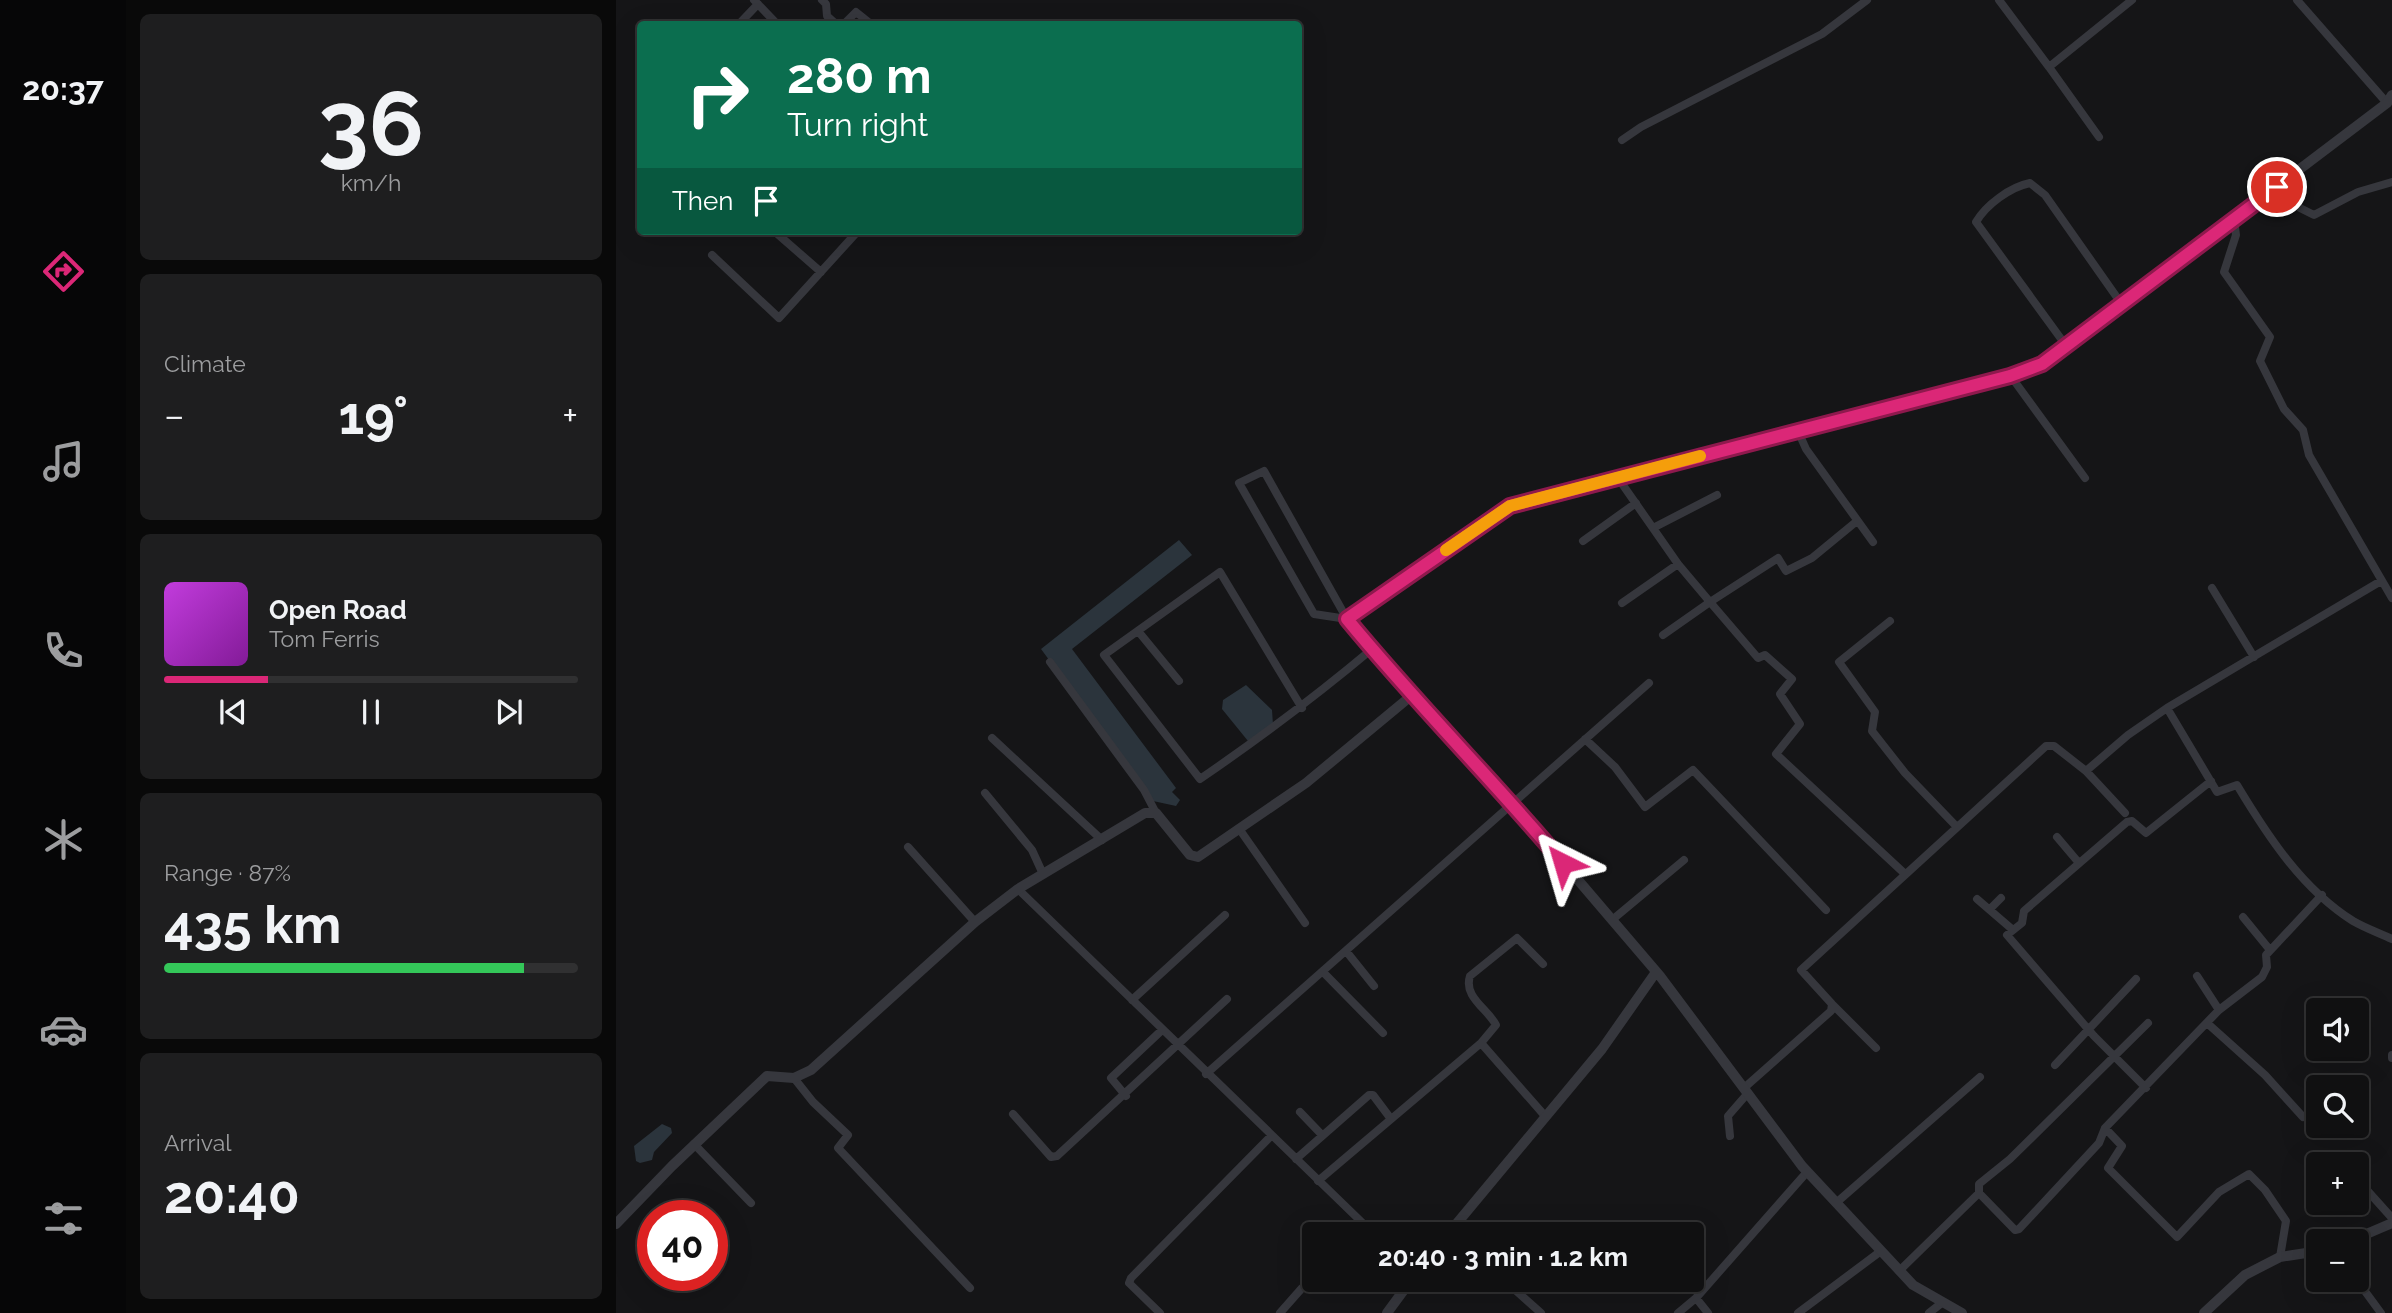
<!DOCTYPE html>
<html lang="en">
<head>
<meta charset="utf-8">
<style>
  body { margin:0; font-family:Raleway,sans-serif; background:#1e1e1f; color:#f1f3f6; height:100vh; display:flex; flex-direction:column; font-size:26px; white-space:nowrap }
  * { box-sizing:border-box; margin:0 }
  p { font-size:23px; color:#9c9d9f }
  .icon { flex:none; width:38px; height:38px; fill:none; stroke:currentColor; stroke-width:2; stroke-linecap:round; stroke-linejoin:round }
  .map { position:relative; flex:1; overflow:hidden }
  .details { display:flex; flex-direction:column; gap:14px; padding:14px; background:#090909; width:490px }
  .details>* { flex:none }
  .guide { position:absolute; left:21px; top:21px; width:665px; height:214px; border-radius:7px; box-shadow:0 7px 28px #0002,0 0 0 2px #303031; background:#0b6e4f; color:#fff; overflow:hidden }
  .controls { position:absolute; left:1690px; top:998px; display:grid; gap:14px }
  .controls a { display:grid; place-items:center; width:63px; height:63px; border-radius:7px; background:#101011; box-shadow:0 7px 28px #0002,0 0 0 2px #303031; font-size:35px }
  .speed { position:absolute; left:21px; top:1200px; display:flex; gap:14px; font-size:35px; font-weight:700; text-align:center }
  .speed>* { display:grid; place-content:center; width:91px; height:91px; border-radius:50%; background:#101011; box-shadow:0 7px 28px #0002,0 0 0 2px #303031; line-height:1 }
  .speed .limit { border:10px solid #d22; background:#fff; color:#111 }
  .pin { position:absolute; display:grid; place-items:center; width:60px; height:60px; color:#fff; margin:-30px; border:4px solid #fff; border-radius:50%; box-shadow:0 2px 7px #0007 }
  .me { position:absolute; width:77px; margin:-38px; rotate:320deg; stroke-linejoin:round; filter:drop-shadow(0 0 5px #0008) }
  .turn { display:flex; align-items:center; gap:24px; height:147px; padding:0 35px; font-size:32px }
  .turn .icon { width:91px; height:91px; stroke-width:2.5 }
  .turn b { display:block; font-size:49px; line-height:60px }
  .then { display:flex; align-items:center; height:66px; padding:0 35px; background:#0003; gap:14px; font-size:26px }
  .big { font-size:52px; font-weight:700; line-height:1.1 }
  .details .widget { flex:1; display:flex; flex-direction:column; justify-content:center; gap:10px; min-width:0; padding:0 24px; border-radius:10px; background:#1e1e1f }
  .details .dial { align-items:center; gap:0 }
  .dial b { font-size:91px; line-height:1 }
  .song { display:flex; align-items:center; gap:21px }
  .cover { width:84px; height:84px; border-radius:10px; background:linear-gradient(135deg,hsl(290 70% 55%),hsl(290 70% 35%)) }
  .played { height:7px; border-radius:4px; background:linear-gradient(90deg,#db2777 25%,#303031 25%) }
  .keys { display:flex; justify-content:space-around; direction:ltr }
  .heat { display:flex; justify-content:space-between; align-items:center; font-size:38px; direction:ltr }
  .charge { height:10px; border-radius:5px; background:linear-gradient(90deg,#34c759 87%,#303031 0) }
  .trip { position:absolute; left:686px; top:1222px; width:402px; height:70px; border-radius:7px; background:#101011; box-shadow:0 7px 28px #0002,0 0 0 2px #303031; font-weight:700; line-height:70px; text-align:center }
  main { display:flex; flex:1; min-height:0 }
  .menu { display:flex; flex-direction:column; width:126px; justify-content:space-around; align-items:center; background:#060607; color:#9c9d9f }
  .menu .icon { width:49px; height:49px }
  .menu .selected { color:#db2777 }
  .menu b { font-size:32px; color:#f1f3f6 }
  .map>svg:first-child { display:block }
  .water { fill:#2b343c }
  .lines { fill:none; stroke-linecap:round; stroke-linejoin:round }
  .minor { stroke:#36373d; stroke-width:8 }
  .tertiary { stroke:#36373d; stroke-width:10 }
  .route-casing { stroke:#8e194d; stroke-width:18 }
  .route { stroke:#db2777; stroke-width:12 }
  .slow { stroke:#f59e0b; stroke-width:12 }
</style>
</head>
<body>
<main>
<nav class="menu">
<b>20:37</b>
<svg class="icon selected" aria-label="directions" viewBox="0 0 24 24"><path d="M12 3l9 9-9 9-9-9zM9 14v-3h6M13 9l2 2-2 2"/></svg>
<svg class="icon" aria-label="music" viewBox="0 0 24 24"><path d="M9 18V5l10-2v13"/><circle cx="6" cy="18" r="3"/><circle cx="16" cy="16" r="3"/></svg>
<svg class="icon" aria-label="phone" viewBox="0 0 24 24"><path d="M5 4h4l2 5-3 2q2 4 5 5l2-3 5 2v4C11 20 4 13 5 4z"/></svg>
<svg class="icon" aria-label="climate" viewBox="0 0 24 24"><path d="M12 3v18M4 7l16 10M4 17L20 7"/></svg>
<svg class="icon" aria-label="car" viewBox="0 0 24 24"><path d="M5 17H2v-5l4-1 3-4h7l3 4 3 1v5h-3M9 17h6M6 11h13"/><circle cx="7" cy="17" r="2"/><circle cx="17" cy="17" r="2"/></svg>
<svg class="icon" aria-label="filters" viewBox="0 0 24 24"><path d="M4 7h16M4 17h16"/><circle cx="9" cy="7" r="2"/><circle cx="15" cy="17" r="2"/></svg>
</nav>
<section class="details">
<div class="widget dial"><b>36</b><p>km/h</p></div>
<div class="widget"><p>Climate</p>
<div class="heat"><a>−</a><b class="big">19°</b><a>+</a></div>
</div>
<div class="widget">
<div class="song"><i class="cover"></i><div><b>Open Road</b><p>Tom Ferris</p></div></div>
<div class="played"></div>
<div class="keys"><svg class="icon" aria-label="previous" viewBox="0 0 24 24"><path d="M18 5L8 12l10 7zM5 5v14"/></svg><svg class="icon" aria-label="pause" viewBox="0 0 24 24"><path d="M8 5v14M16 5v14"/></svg><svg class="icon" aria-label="next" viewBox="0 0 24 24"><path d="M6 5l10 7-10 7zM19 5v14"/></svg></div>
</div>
<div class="widget"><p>Range · 87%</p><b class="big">435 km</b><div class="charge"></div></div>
<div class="widget"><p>Arrival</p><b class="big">20:40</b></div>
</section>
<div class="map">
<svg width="1776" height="1313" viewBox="0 0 1776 1313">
  <rect width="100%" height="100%" fill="#151517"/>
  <path class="water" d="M 563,540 L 576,555 L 456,649 L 560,788 L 556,792 L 564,800 L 560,806 L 537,801 L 425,649 Z
    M 630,685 L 656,710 L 657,725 L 632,741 L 606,709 L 607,700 Z
    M 46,1124 L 55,1128 L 56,1133 L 38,1152 L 36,1160 L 24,1163 L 20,1161 L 18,1146 Z"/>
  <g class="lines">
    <path class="minor" d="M 138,0 L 161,24
      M 206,0 L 210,4 L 211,16 L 220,24 L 229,23 L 240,12 L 255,24
      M 1383,0 L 1433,67 L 1516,0
      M 1681,0 L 1771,103
      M 123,24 L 142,4
      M 1433,67 L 1483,137
      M 1006,140 L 1025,127 L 1206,34 L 1251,0
      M 1661,187 L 1684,208 L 1698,215 L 1742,192 L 1776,182
      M 1618,220 L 1620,235 L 1608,272 L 1654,337 L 1644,361 L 1668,409 L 1687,430 L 1693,455 L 1776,598
      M 158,231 L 205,272
      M 96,255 L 163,318 L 242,231
      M 1451,347 L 1360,222 C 1370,205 1394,187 1414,183 L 1429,195 L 1507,306
      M 1394,375 L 1469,478
      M 1182,431 L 1190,449 L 1257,542
      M 648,471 L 731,619 L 698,614 L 623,483 Z
      M 1002,478 L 1062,564 L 1094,602 L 1162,558 L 1170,571 L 1196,558 L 1241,521
      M 1037,528 L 1101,495
      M 967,541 L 1020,503
      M 1596,588 L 1638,657
      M 1006,603 L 1062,564
      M 1274,621 L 1223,662 L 1259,712 L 1256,731 L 1289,773 L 1340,826
      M 522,631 L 563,681
      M 1047,635 L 1094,602 L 1142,658 L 1149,655 L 1176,679 L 1164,694 L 1184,724 L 1160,754 L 1288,873
      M 434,662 L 528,790 L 540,813
      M 686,708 L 604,572 L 488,655 L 584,779 C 644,738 700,696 756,649
      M 1551,708 L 1601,792 L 1621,785 C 1651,835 1686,889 1737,921 C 1749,928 1763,933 1776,939
      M 376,738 L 486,840
      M 969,739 L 999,767 L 1029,807 L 1077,770 L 1210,910
      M 1470,771 L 1509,813
      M 369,793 L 416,850 L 427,874
      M 624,830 L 689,923
      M 1441,837 L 1463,863
      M 292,847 L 359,922
      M 402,889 L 758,1234
      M 1361,899 L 1397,930
      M 1374,909 L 1385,898
      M 1627,917 L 1654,950
      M 996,920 L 1068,860
      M 730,951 L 758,986
      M 707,972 L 767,1033
      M 1581,976 L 1603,1010
      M 516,1000 L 609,915
      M 1216,1004 L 1260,1048
      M 1591,1023 L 1649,1075 L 1687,1117
      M 865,1043 L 880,1025 C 872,1009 847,997 854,976 L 901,938 L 927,964
      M 1776,1055 L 1776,1058
      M 1439,1065 L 1520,979
      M 590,1074 L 1033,683
      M 178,1078 L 197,1102 L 232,1135 L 222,1148 L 354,1288
      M 1128,1088 L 1215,1011 L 1216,1004 L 1185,970 L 1430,746 L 1438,746 L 1470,771 L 1512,735 L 1551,708 L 1765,581
      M 1530,1088 L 1478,1036 L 1391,935 L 1406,923 L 1408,911 L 1511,822 L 1516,821 L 1530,833 L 1595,781
      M 510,1096 L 495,1078 L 546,1030
      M 684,1112 L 706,1135
      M 397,1114 L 435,1157 L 441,1156 L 611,999
      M 1489,1128 L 1506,1146 L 1492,1168 L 1561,1237 L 1603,1192 L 1633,1174 L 1649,1190 L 1670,1221 L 1664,1257
      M 1114,1136 L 1112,1116 L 1132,1093
      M 78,1144 L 135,1203
      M 1720,1155 L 1728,1164
      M 680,1159 L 753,1095 L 757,1095 L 775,1119
      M 1741,1179 L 1776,1218
      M 702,1181 L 865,1043 L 929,1116
      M 1363,1193 L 1363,1184 L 1394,1159 L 1532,1023
      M 1220,1203 L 1364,1077
      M 1283,1271 L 1363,1193 L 1399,1230 L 1403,1229 L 1483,1143 L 1489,1128 L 1603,1010 L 1646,977 L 1651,967 L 1650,955 L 1706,895
      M 887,1279 L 925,1313
      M 1740,1279 L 1765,1313
      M 1080,1298 L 1092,1313
      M 544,1313 L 513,1283 L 515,1278 L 655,1136
      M 664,1313 L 686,1288
      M 1062,1313 L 1080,1298 L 1191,1172
      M 1182,1313 L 1265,1251
      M 1313,1313 L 1327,1302"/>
    <path class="tertiary" d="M 0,1224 L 56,1166 L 151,1076 L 178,1078 L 195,1070 L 359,922 L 402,889 L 529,813 L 540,813 L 574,855 L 582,857 L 690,783 L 795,696
      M 832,1234 L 986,1049 L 1040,972
      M 1734,1241 L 1776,1223
      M 771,1313 L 796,1279
      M 1346,1313 L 1297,1285 L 1186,1166 L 1044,976 L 898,805 L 795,696 L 731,619 L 894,506 L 1394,375 L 1426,364 L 1771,103 L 1776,95
      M 1588,1313 L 1629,1275 L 1664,1257 L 1703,1251"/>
  </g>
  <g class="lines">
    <defs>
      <path id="route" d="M 947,863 C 877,780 800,703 731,619 L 894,506 L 1394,376 L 1426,364 L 1661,187"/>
    </defs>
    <use href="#route" class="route-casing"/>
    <use href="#route" class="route"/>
    <path class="slow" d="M 830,550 L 894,506 L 1084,456"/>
  </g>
</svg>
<div class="controls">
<a><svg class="icon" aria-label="sound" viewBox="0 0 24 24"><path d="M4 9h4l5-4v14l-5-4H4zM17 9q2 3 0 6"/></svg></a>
<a><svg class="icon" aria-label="search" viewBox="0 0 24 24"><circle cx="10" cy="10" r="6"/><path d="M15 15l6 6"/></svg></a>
<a>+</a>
<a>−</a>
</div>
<div class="speed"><div class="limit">40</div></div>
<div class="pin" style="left:1661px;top:187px;background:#d93025"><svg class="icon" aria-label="arrive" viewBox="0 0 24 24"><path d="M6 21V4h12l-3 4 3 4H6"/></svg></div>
<svg class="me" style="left:947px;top:863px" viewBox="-20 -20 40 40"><path d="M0-17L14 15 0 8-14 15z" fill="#db2777" stroke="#fff" stroke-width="4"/></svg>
<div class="trip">20:40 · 3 min · 1.2 km</div>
<div class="guide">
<div class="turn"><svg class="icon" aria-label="right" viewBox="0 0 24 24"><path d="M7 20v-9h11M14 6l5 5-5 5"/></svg><div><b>280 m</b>Turn right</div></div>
<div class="then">Then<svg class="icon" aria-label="arrive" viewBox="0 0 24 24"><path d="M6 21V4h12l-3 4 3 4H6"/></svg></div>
</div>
</div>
</main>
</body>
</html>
